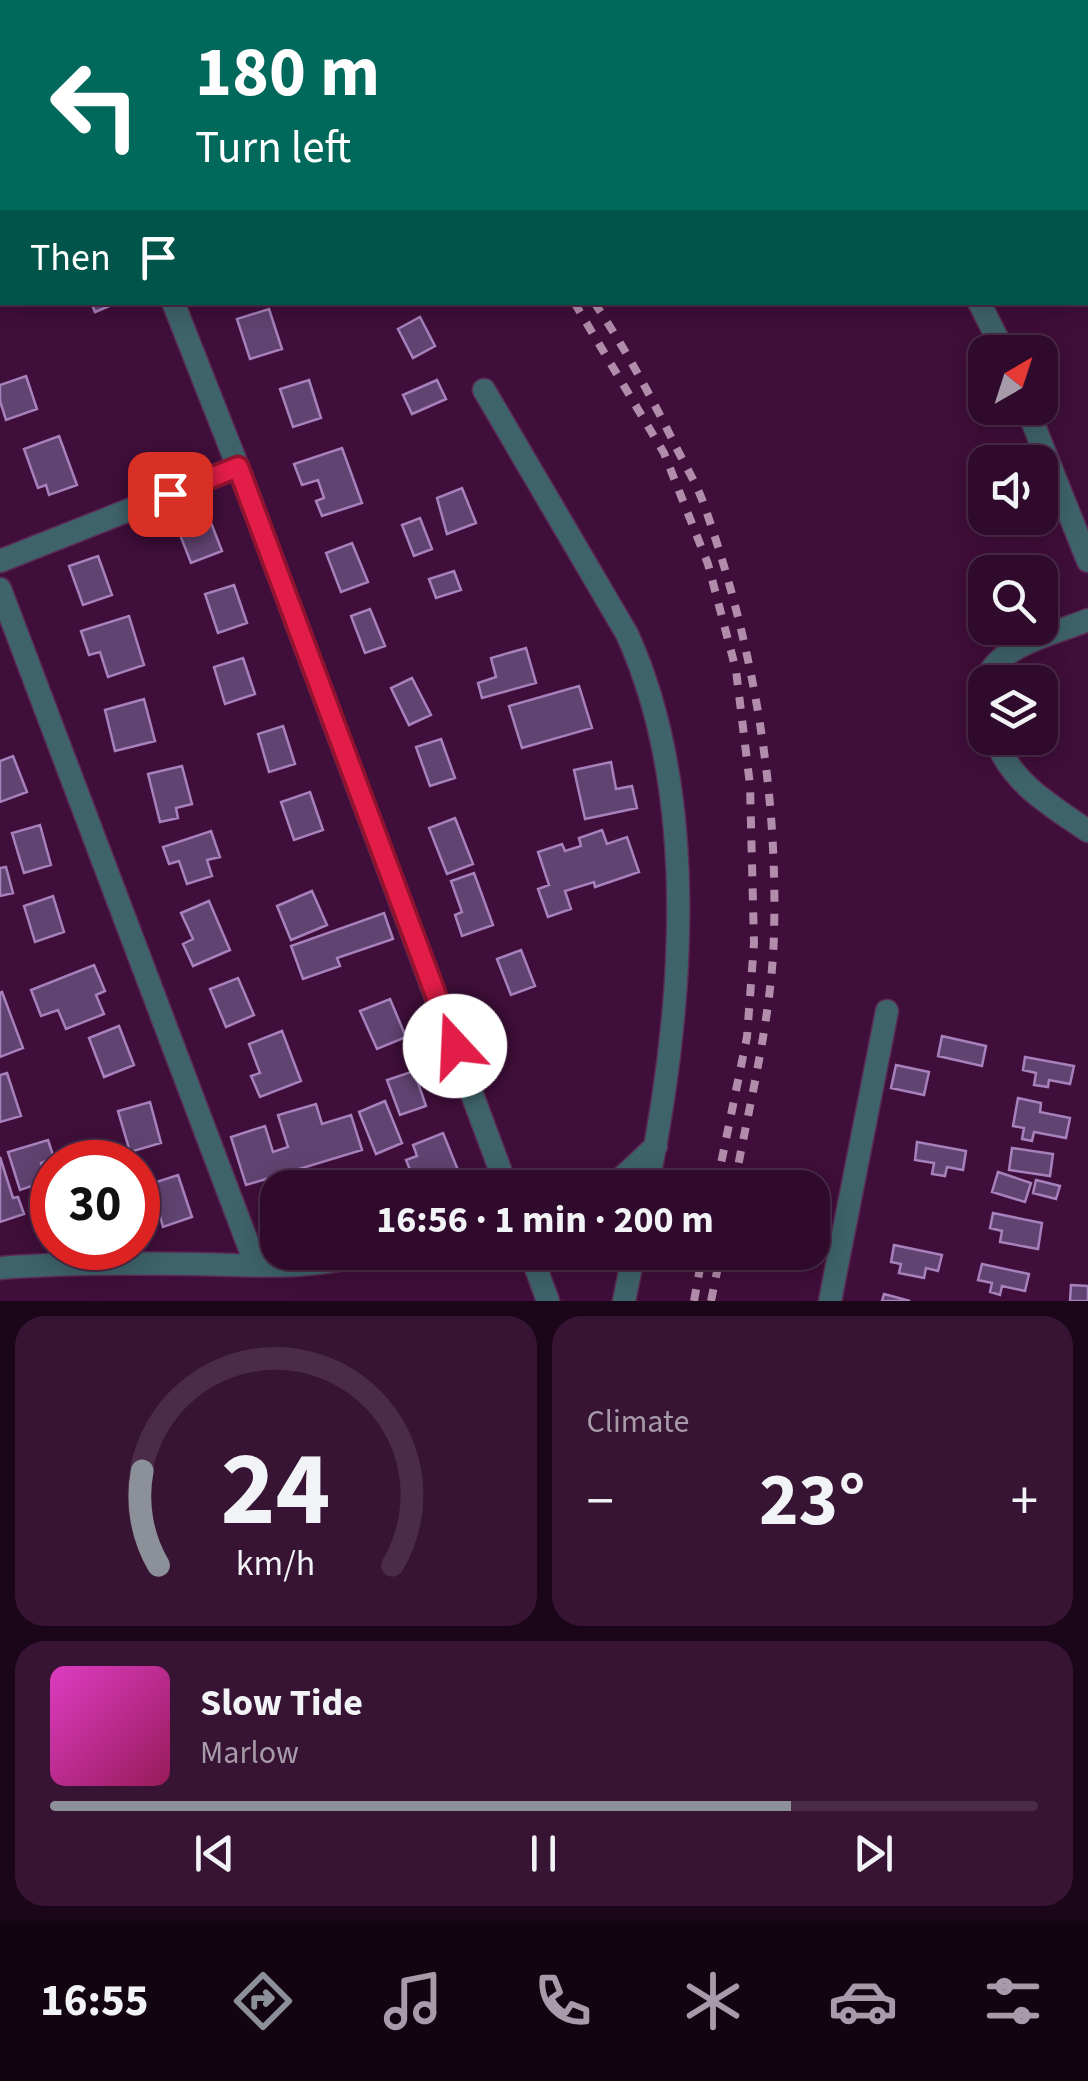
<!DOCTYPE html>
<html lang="en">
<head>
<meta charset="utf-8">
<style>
  body { margin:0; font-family:"Source Sans 3",sans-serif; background:#371334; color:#f1f3f6; height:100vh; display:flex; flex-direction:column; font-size:38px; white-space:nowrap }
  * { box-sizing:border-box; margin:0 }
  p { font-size:32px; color:#a79aa9 }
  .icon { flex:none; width:55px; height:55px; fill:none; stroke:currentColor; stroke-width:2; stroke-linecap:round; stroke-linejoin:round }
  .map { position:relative; height:1301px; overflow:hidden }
  .drawer { display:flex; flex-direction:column; gap:15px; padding:15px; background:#1a0618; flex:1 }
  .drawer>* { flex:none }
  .hud { position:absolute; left:0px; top:0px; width:1090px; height:305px; box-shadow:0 5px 25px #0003,0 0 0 2px #4a2b48; background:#00695c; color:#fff; overflow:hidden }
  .needle { width:65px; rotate:39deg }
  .controls { position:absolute; left:968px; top:335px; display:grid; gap:20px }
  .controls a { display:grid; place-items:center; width:90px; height:90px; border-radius:20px; background:#2f0a2c; box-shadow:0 5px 25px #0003,0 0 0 2px #4a2b48; font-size:50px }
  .speed { position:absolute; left:30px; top:1140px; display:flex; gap:20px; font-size:50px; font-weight:700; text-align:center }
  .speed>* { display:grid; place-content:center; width:130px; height:130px; border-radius:50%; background:#2f0a2c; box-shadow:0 5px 25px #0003,0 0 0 2px #4a2b48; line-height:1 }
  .speed .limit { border:15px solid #d22; background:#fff; color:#111 }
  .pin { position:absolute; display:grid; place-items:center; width:85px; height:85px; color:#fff; margin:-42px; border-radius:20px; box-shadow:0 5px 15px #0006 }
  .me { position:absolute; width:110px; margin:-55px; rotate:340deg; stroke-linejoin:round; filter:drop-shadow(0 0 8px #0008) }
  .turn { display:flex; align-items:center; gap:35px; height:210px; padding:0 30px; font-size:45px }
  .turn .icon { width:130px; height:130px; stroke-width:2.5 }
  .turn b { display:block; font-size:70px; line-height:85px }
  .then { display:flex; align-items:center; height:95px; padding:0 30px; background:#0003; gap:20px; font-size:38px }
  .big { font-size:75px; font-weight:700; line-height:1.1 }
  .drawer .widget { flex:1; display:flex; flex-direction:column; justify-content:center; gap:15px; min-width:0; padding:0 35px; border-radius:30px; background:#371334 }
  .drawer .dial { align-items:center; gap:0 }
  .dial svg { height:260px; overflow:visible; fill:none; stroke:#4a2b48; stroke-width:7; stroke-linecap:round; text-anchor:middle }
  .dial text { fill:#f1f3f6; stroke:none }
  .song { display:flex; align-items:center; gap:30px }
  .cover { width:120px; height:120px; border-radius:15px; background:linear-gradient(135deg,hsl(310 70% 55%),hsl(330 70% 35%)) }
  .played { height:10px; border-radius:5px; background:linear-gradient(90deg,#8c9099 75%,#4a2b48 75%) }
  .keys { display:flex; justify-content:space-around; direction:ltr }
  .heat { display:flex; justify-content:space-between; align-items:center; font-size:55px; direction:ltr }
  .drawer .tiles { flex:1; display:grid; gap:15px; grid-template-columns:1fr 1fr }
  .widget:last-child { grid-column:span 2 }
  .trip { position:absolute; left:260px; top:1170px; width:570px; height:100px; border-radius:30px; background:#2f0a2c; box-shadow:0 5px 25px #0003,0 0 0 2px #4a2b48; font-weight:700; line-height:100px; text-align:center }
  .tabs { display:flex; height:160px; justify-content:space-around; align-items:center; background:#130412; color:#a79aa9 }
  .tabs .icon { width:70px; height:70px }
  .tabs .active { color:#8c9099 }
  .tabs b { font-size:45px; color:#f1f3f6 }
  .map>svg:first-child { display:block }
  .building { fill:#614371; stroke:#a681bc; stroke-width:2.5 }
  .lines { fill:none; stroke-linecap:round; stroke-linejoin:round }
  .minor-casing { stroke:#5a2c55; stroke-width:25 }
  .minor { stroke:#3f636b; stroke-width:22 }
  .rail { stroke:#b18cab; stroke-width:8; stroke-dasharray:12 12; stroke-linecap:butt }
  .route-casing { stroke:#92132f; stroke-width:25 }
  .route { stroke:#e11d48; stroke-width:18 }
</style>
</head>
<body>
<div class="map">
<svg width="1088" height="1301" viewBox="0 0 1088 1301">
  <rect width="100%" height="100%" fill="#3f0e3a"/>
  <path class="building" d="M 2,51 L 2,90 L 0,91 L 0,52 Z
    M 91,302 L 119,302 L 95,312 Z
    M 269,309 L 282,349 L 250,359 L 237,319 Z
    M 420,317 L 435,346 L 413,358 L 398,329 Z
    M 26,376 L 37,409 L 6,420 L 0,401 L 0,385 Z
    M 309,380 L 321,418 L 293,427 L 280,389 Z
    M 437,380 L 446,399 L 412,414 L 403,395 Z
    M 59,436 L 77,485 L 49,495 L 46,485 L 38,488 L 24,449 Z
    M 342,448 L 362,503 L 322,516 L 316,501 L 324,498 L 318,480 L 302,485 L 294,464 Z
    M 462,488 L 476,523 L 447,534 L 437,498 Z
    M 208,515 L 222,551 L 191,563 L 177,527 Z
    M 420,518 L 432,549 L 414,556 L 402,525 Z
    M 352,543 L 368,582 L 341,592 L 326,553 Z
    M 98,556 L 112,595 L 83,605 L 69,566 Z
    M 454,571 L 461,590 L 436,598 L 429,579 Z
    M 234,585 L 247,623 L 218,633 L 205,594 Z
    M 370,609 L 385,646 L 365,653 L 351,616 Z
    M 129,616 L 144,665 L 108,677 L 100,652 L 89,655 L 81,631 Z
    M 526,648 L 536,683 L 482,698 L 478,683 L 496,677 L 491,658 Z
    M 243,658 L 255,694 L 225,704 L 214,667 Z
    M 412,678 L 431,715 L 409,725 L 391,688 Z
    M 579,686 L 592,728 L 522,748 L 509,706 Z
    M 144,699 L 155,741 L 115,751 L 105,710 Z
    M 283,726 L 295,764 L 269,772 L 258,734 Z
    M 441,739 L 455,778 L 430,786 L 416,747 Z
    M 13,756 L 27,792 L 0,802 L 0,761 Z
    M 611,762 L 616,789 L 632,786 L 637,808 L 585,819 L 574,770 Z
    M 182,766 L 192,804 L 176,808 L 178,818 L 160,822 L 148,774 Z
    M 310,792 L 323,830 L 294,840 L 281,802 Z
    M 455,818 L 473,864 L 447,874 L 429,828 Z
    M 40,825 L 51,865 L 24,873 L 12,833 Z
    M 602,830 L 607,844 L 627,837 L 639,872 L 595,887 L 594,882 L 565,891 L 571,909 L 548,917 L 538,889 L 549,885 L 538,852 L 562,844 L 565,851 L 581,846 L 579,838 Z
    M 211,831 L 220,857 L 207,860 L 212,876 L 187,884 L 179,861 L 169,864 L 163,847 Z
    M 6,867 L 13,893 L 0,896 L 0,868 Z
    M 474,873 L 493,925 L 462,936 L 455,915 L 462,912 L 451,881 Z
    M 312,891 L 327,925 L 291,940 L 277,906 Z
    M 53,896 L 64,932 L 35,942 L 24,906 Z
    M 209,901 L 230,950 L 193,966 L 183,944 L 193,939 L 181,913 Z
    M 384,913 L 393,939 L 337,958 L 340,966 L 303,979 L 291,946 Z
    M 521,950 L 535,986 L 511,995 L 497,959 Z
    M 94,965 L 105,991 L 96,995 L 104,1014 L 66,1029 L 58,1010 L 41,1016 L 31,990 Z
    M 238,978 L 254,1015 L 226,1027 L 210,989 Z
    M 2,992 L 23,1048 L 0,1057 L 0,993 Z
    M 390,999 L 406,1037 L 377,1049 L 360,1011 Z
    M 119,1026 L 134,1065 L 104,1077 L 89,1038 Z
    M 282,1031 L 301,1081 L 260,1097 L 251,1076 L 260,1073 L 249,1044 Z
    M 942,1036 L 986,1046 L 982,1066 L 938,1056 Z
    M 1025,1057 L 1074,1066 L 1070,1084 L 1049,1080 L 1048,1087 L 1034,1085 L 1036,1073 L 1023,1070 Z
    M 896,1065 L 929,1072 L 924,1095 L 891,1088 Z
    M 414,1071 L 426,1106 L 400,1115 L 387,1080 Z
    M 7,1073 L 21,1116 L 0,1122 L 0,1075 Z
    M 1018,1098 L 1041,1103 L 1040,1112 L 1070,1118 L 1066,1138 L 1034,1132 L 1032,1141 L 1022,1139 L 1024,1128 L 1013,1126 Z
    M 385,1101 L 402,1143 L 376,1154 L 359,1112 Z
    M 150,1102 L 161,1143 L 130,1152 L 118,1111 Z
    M 316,1104 L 322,1124 L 351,1115 L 362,1150 L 246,1185 L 231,1137 L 265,1126 L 273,1152 L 288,1147 L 278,1115 Z
    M 443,1133 L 460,1175 L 429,1188 L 423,1173 L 413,1177 L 406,1160 L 417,1156 L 413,1145 Z
    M 48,1140 L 54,1158 L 41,1163 L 47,1181 L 20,1190 L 8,1152 Z
    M 917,1142 L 966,1151 L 963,1170 L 947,1167 L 945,1176 L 932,1174 L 934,1163 L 915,1160 Z
    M 1012,1148 L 1053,1154 L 1050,1176 L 1009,1170 Z
    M 0,1157 L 13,1198 L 18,1197 L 24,1214 L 0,1222 Z
    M 998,1172 L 1031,1183 L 1025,1202 L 992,1192 Z
    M 178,1175 L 192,1217 L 163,1227 L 160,1216 L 150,1219 L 147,1209 L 154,1207 L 147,1185 Z
    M 338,1175 L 344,1188 L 308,1188 Z
    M 1036,1180 L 1060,1186 L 1056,1199 L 1033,1193 Z
    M 993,1213 L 1042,1223 L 1038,1249 L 1000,1242 L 1002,1231 L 990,1228 Z
    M 894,1245 L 942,1255 L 938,1271 L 926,1268 L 924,1278 L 899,1273 L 901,1264 L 891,1262 Z
    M 982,1264 L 1029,1274 L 1025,1291 L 1002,1286 L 1000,1295 L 990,1292 L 992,1283 L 978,1280 Z
    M 1071,1285 L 1088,1286 L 1088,1301 L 1070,1301 Z
    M 884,1294 L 910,1301 L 882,1301 Z"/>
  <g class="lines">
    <defs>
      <path id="minor" d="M 717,0 L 720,2
        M 173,302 L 238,467 L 507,1188
        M 979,302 L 1004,352
        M 484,390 L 627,634 C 701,797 683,1015 647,1188
        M 1027,408 L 1088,561
        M 0,561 L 238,467
        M 0,589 L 256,1265
        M 985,698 C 978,649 1052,635 1088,620
        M 995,738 C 1011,783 1050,805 1088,831
        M 611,1188 L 656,1146
        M 530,1252 L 548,1301
        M 0,1268 C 64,1263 128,1263 193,1264 C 252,1265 312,1271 369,1252
        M 624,1301 L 634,1252
        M 830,1301 L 887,1011"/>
    </defs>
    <use href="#minor" class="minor-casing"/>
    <use href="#minor" class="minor"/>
    <path class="rail" d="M 238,0 L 242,2
      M 262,0 L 266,2
      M 574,302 L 664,453 L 708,564 L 736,670 L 750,785 L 754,943 L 747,1037 L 716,1188
      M 594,302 C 625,348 652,398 676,447 C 685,465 696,483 703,502 C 752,639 778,787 774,933 C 772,1018 749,1104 734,1188
      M 694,1301 L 703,1252
      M 711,1301 L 721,1252"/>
  </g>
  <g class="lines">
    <defs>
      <path id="route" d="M 170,494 L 238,467 L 455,1046"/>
    </defs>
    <use href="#route" class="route-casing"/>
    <use href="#route" class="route"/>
  </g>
</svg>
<div class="controls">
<a><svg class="needle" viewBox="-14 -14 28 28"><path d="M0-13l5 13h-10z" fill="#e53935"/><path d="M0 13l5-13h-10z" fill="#a79aa9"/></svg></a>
<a><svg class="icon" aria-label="sound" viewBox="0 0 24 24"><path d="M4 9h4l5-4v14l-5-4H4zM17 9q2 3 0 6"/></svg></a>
<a><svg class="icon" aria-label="search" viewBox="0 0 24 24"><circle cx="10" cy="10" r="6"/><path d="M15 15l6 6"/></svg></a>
<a><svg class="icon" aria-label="layers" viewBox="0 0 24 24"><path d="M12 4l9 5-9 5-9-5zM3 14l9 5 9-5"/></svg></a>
</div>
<div class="speed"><div class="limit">30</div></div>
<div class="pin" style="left:170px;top:494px;background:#d93025"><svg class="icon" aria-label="arrive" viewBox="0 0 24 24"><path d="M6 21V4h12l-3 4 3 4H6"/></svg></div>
<svg class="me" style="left:455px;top:1046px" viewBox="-20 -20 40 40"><circle r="19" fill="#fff"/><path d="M0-13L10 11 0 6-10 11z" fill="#e11d48"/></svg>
<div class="trip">16:56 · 1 min · 200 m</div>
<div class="hud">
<div class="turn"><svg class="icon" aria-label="left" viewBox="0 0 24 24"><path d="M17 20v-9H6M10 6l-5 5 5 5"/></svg><div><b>180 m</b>Turn left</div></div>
<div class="then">Then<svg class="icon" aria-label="arrive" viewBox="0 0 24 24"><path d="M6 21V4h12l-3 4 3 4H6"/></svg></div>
</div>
</div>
<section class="drawer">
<div class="tiles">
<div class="widget dial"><svg viewBox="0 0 100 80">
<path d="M14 69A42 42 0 1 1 86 69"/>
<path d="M14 69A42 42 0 0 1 9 40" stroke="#8c9099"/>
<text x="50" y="56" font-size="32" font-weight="700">24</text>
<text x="50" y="72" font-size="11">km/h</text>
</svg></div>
<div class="widget"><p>Climate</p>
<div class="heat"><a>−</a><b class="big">23°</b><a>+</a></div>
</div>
<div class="widget">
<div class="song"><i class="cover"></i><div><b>Slow Tide</b><p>Marlow</p></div></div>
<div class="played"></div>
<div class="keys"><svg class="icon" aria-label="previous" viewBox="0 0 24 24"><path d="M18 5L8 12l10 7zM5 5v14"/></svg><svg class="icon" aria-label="pause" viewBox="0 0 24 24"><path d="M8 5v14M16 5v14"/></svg><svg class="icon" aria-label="next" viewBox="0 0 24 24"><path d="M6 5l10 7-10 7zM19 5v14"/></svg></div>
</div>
</div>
</section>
<nav class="tabs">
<b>16:55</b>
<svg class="icon active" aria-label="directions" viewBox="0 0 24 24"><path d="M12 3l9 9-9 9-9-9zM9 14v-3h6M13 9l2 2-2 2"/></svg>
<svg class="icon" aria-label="music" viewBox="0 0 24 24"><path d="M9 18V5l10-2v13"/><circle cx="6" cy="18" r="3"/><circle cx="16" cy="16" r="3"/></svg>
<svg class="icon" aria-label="phone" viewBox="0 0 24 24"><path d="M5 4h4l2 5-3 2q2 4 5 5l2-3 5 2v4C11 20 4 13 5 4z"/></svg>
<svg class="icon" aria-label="climate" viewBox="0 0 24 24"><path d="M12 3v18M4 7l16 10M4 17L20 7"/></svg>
<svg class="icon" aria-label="car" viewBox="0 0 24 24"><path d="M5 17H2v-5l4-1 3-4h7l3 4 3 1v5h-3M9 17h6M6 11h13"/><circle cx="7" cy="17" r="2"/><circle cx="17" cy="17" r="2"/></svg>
<svg class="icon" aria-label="filters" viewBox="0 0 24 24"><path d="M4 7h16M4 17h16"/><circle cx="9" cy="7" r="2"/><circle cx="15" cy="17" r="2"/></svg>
</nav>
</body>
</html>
